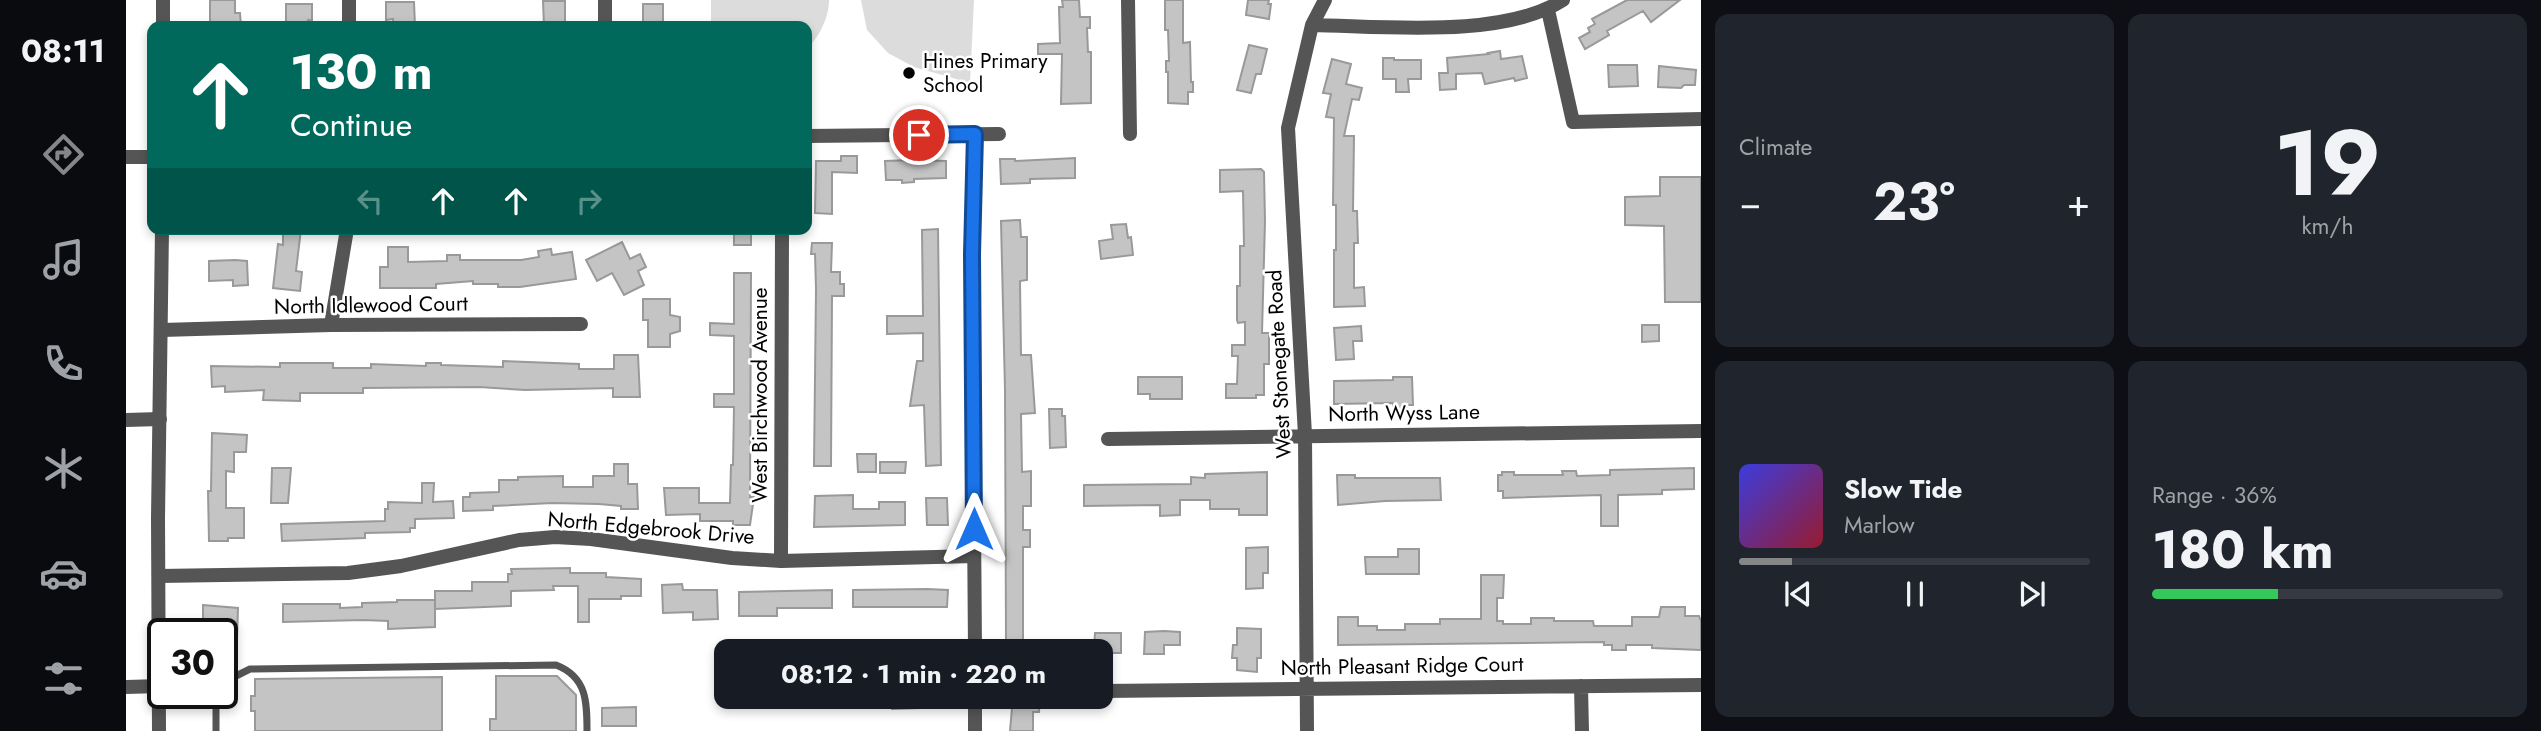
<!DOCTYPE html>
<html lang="en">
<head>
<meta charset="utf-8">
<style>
  body { margin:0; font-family:Jost,sans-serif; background:#20242c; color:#f1f3f6; height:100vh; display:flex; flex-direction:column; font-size:26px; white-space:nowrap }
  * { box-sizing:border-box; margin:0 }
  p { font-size:23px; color:#9ea1a6 }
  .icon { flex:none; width:38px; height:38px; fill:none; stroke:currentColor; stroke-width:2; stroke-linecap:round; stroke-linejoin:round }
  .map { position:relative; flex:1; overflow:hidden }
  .drawer { display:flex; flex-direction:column; gap:14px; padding:14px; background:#0d0f14; width:840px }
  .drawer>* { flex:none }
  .top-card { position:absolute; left:21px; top:21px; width:665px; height:214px; border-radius:14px; box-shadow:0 4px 10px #0003; background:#00695c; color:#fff; overflow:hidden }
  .speed { position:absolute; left:21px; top:618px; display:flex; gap:14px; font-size:35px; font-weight:700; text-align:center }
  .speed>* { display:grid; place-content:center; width:91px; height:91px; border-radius:50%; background:#171b24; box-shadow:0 4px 10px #0003; line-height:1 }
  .speed .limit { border:4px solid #111; border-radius:10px; background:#fff; color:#111 }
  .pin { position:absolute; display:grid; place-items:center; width:60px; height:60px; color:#fff; margin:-30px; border:4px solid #fff; border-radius:50%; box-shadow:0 2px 7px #0007 }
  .me { position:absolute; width:77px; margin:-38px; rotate:0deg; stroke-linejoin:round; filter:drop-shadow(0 0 5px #0008) }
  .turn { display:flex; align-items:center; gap:24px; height:147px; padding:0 28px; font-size:32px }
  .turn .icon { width:91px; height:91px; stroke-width:2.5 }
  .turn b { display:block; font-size:49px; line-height:60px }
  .lanes { display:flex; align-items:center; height:66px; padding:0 28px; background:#0003; justify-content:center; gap:35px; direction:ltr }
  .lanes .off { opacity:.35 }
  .big { font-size:52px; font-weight:700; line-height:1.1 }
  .drawer .widget { flex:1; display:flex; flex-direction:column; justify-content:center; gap:10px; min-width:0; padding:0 24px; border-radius:14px; background:#20242c }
  .drawer .dial { align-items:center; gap:0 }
  .dial b { font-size:91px; line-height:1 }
  .song { display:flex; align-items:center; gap:21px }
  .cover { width:84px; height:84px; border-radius:10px; background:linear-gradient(135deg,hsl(240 70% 55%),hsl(350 70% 35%)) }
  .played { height:7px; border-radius:4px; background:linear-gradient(90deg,#858687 15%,#363941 15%) }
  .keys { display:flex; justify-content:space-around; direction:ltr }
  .heat { display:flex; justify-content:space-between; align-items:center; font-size:38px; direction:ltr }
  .charge { height:10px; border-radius:5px; background:linear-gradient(90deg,#34c759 36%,#363941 0) }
  .drawer .tiles { flex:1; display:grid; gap:14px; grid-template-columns:repeat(2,1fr) }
  .trip { position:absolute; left:588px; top:639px; width:399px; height:70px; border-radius:14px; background:#171b24; box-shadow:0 4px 10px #0003; font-weight:700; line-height:70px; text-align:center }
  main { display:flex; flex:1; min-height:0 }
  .tabs { display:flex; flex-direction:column; width:126px; justify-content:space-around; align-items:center; background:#090b0e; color:#9ea1a6 }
  .tabs .icon { width:49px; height:49px }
  .tabs .selected { color:#858687 }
  .tabs b { font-size:32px; color:#f1f3f6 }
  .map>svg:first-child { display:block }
  .green { fill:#dcdcdc }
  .building { fill:#c4c4c4; stroke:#999; stroke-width:2 }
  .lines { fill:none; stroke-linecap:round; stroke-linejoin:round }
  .service { stroke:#555; stroke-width:7 }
  .minor { stroke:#555; stroke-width:14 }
  .tertiary { stroke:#555; stroke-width:14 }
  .route-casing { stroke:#114b97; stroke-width:18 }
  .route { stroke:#1a73e8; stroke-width:12 }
  .poi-dot { fill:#000; stroke:#fff; stroke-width:2.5 }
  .labels { text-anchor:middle; stroke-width:5; stroke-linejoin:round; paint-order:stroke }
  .poi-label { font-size:21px; fill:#000; stroke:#fff; text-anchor:start }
  .street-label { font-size:21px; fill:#000; stroke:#fff }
</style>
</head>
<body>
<main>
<nav class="tabs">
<b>08:11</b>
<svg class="icon selected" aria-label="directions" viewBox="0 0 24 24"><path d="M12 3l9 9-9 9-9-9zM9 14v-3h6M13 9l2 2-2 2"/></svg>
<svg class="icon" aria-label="music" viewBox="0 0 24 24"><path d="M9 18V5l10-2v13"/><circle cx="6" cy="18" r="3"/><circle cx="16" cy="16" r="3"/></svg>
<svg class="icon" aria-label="phone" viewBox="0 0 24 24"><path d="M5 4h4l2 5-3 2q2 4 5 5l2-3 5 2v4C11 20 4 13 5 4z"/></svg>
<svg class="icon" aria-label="climate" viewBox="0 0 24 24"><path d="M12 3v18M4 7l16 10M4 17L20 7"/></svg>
<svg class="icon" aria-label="car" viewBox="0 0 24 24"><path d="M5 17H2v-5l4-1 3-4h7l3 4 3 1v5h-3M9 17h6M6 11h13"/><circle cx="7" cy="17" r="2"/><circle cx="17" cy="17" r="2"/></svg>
<svg class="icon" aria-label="filters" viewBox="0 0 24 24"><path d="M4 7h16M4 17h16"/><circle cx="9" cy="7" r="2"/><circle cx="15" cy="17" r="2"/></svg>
</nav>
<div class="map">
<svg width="1575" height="731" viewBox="0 0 1575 731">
  <rect width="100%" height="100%" fill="#fff"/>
  <path class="green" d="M 585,0 L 703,0 C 703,18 693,37 681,49 L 681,26 L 585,26 Z
    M 735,0 L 848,0 L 844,83 L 788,67 L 762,53 L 741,30 Z"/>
  <path class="building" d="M 84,0 L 109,0 L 109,13 L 114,13 L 115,26 L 84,26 Z
    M 936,0 L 953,0 L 954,17 L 964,17 L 964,28 L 961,28 L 962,52 L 965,52 L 965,103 L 935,104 L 936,54 L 912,54 L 912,44 L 934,43 L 933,7 L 937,7 Z
    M 1039,0 L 1057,0 L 1057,43 L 1064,42 L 1065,82 L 1067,82 L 1067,92 L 1062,92 L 1062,104 L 1042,103 L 1042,72 L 1040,72 L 1040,61 L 1043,61 L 1042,30 L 1039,30 Z
    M 1122,0 L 1143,0 L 1142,4 L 1145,4 L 1143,19 L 1120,15 Z
    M 1501,0 L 1554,0 L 1525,22 L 1517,11 L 1481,31 L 1483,35 L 1459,49 L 1453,38 L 1464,32 L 1462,28 L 1469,24 L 1466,19 Z
    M 417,1 L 439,1 L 439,26 L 418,26 Z
    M 260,2 L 288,2 L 289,26 L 267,26 L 267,19 L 260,20 Z
    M 160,4 L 186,4 L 186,20 L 182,20 L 182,26 L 160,26 Z
    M 517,4 L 537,4 L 537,26 L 517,26 Z
    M 1123,45 L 1141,49 L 1135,74 L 1130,74 L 1125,93 L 1111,90 Z
    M 1374,51 L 1375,59 L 1396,56 L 1401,78 L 1389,81 L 1388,78 L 1359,84 L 1356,73 L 1330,74 L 1330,89 L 1314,90 L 1313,73 L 1322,73 L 1321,58 L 1363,54 L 1362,53 Z
    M 1257,58 L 1268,58 L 1268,60 L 1295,60 L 1295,79 L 1282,79 L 1283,92 L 1270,92 L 1270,79 L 1257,79 Z
    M 1206,59 L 1225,64 L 1220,84 L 1236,88 L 1233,100 L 1226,99 L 1218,136 L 1228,136 L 1227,211 L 1231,211 L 1232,243 L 1228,243 L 1228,288 L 1238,287 L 1239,306 L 1208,307 L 1208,250 L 1210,250 L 1210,205 L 1207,205 L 1208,118 L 1200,117 L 1205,94 L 1197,93 Z
    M 1482,65 L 1511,65 L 1512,86 L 1483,87 Z
    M 1533,66 L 1570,70 L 1569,85 L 1558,85 L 1555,88 L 1532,87 Z
    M 715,156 L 731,156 L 731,173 L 706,172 L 706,214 L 689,213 L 690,161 L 715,161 Z
    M 949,158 L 949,178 L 904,179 L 904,183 L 875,184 L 874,159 L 889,159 L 889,161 Z
    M 787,160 L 820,161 L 820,178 L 788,179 L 788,182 L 776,183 L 776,180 L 760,180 L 759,161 Z
    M 1135,169 L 1138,172 L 1139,221 L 1136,333 L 1143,333 L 1143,364 L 1138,364 L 1138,395 L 1130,395 L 1130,398 L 1100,398 L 1100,384 L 1111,384 L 1112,356 L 1106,356 L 1106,345 L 1119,345 L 1119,322 L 1112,323 L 1111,320 L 1111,286 L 1114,286 L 1114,246 L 1118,246 L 1117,191 L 1094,192 L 1094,170 Z
    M 1534,177 L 1575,177 L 1575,302 L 1539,302 L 1538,226 L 1499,225 L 1499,197 L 1534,196 Z
    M 894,220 L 895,237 L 901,237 L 901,280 L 894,281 L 895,355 L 905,355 L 909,413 L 895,414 L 896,472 L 905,471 L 905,506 L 897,506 L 897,530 L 904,530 L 904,547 L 897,547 L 897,640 L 880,640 L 879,389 L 875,221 Z
    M 1000,224 L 1002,238 L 1005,237 L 1007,255 L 975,259 L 973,241 L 987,239 L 985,225 Z
    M 157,229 L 175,229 L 170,271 L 176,272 L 174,291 L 147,288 L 152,244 L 157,245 Z
    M 608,229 L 625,229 L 625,245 L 608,245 Z
    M 812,229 L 815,465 L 800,466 L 798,405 L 784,406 L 791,361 L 797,361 L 797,333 L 761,334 L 761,316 L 797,316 L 796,230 Z
    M 496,242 L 504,259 L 514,254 L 520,267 L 512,271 L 518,285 L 498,295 L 486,273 L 471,281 L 460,260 Z
    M 686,243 L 706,243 L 705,272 L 714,272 L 714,284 L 718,284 L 718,296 L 706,296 L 705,466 L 688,466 L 690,289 L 689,254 L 685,254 Z
    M 262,247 L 282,247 L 282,262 L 321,261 L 321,255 L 334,255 L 334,260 L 395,260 L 413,257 L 412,251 L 425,249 L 426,255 L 446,252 L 450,279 L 394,287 L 372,287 L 372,284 L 347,284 L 347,281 L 310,284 L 310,288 L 254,288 L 254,267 L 262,267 Z
    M 109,260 L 121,261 L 122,285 L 107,286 L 107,280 L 83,281 L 83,261 Z
    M 608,273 L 625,273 L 624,497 L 628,497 L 624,525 L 607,525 L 607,521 L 574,521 L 574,514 L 540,515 L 538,488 L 573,488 L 573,503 L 604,503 L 605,465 L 607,465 L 608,407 L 588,407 L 588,394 L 608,394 L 608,336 L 584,335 L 584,323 L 608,324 Z
    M 517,299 L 544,299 L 544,315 L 554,317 L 554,331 L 544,334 L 544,347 L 522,347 L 522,320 L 517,320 Z
    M 1516,325 L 1533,325 L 1533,341 L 1516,342 Z
    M 1235,326 L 1236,341 L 1227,341 L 1228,359 L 1210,360 L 1208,328 Z
    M 488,355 L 512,355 L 514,397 L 487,397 L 487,388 L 399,390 L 353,387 L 237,388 L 237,393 L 174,393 L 174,401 L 137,400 L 138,390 L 99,392 L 99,386 L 86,387 L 85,366 L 154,367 L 154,363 L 207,363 L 207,368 L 245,368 L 245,364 L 300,366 L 300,363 L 315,363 L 315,365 L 377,367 L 377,361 L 453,364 L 453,369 L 488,369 Z
    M 1012,377 L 1056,377 L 1056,399 L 1024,399 L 1024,394 L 1012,394 Z
    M 1267,377 L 1286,377 L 1287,405 L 1281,405 L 1281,410 L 1268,410 L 1267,403 L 1208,404 L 1208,381 L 1267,380 Z
    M 923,409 L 936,409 L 936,416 L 939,416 L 940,447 L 924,448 Z
    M 86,433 L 121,435 L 120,452 L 108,452 L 108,472 L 100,471 L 100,508 L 118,508 L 118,538 L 102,538 L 102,541 L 83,541 L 82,491 L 85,491 Z
    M 731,454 L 750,454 L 750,472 L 732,472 Z
    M 754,462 L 780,462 L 779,473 L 754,473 Z
    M 488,464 L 502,464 L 502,484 L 511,484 L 512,509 L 495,509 L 495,506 L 473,504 L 426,503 L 367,506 L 367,510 L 337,511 L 337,497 L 344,497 L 344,493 L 373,492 L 373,480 L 392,480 L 392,477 L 437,476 L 437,487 L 467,487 L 467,476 L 488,476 Z
    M 146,468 L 165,468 L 162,503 L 145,503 Z
    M 1568,468 L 1568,489 L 1536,490 L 1536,494 L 1492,495 L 1492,526 L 1475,526 L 1475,495 L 1377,498 L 1377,491 L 1372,491 L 1372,475 L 1376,475 L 1376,472 L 1388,472 L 1388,475 L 1437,475 L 1436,471 L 1450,471 L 1451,476 L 1484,475 L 1484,470 Z
    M 1141,472 L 1141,515 L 1113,515 L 1113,509 L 1084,509 L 1084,500 L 1054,500 L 1054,515 L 1034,516 L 1034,505 L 958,506 L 958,485 L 1065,484 L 1065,477 L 1079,478 L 1079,474 Z
    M 1211,475 L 1229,475 L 1229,478 L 1314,478 L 1315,500 L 1259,501 L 1212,505 Z
    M 296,483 L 308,483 L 307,502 L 327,501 L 328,518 L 289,519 L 289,528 L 284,528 L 284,532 L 239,533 L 239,538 L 156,541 L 155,524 L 259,521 L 259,509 L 262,509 L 262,502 L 296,503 Z
    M 727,495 L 727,509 L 753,509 L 753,502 L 779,502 L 779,525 L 688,527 L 689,496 Z
    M 800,498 L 821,498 L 822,525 L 801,525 Z
    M 1142,547 L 1142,573 L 1137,573 L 1137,588 L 1120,589 L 1120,548 Z
    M 1272,549 L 1293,549 L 1293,574 L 1240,574 L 1239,557 L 1272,557 Z
    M 444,568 L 444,573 L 480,573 L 480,577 L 515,579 L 515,596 L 495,596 L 495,599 L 463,599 L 463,622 L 452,622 L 452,586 L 427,586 L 428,590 L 385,591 L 385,606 L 309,609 L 309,591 L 346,591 L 346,582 L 382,582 L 382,574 L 386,574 L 385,569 Z
    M 1355,575 L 1378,575 L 1377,598 L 1371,598 L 1371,621 L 1377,621 L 1377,624 L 1405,624 L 1405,618 L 1428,618 L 1428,621 L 1467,621 L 1468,626 L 1506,626 L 1506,617 L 1533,617 L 1535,607 L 1559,607 L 1559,616 L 1573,616 L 1575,621 L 1575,650 L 1526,648 L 1526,645 L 1500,645 L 1500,650 L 1486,650 L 1486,645 L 1478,645 L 1478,642 L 1212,645 L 1212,617 L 1232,617 L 1232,626 L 1251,626 L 1251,630 L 1279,630 L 1279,624 L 1314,624 L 1314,619 L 1355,619 Z
    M 556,584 L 557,590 L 591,590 L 592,619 L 567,620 L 567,612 L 537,613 L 536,585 Z
    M 801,589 L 822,590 L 821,607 L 727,607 L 727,590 Z
    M 706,590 L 706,608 L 651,608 L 651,616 L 613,616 L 613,592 Z
    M 271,600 L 309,600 L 309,627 L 262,629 L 262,621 L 237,620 L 157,622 L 157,604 L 214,604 L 214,608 L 236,607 L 236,603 L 271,602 Z
    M 77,605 L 112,608 L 111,639 L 99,639 L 99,623 L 77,622 Z
    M 1111,628 L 1135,629 L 1135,658 L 1131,658 L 1131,672 L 1111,670 L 1111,658 L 1106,658 L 1107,645 L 1111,645 Z
    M 1038,631 L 1054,632 L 1054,645 L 1038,645 L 1038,654 L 1018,654 L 1019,632 Z
    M 969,633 L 995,633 L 995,653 L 984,653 L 984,650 L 968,650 Z
    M 370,676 L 431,676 L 450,695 L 450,731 L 364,731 L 364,719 L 370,719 Z
    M 316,677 L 316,731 L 129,731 L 129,711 L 125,711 L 125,696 L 129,696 L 129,679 Z
    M 766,696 L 794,696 L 794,708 L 766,709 Z
    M 887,696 L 914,696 L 913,712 L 907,712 L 907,731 L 884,731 Z
    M 510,707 L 510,726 L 476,726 L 476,708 Z"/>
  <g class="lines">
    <path class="service" d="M 846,253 L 849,134
      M 96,683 L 124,669 L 430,665 C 461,677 461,702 461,731
      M 90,693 L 90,731"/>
    <path class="minor" d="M 223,0 L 223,26
      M 479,0 L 479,26
      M 1002,0 L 1004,134
      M 1422,10 L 1447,122 L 1575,119
      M 1186,25 C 1257,26 1377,39 1437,0
      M 681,136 L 873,134
      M 0,157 L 26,157
      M 846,254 L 849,651
      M 205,325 L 221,229
      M 36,330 L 205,325 L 455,324
      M 0,420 L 34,419
      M 982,439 L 1575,431
      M 655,561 L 656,229
      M 33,576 L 222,573 L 275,566 L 393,540 L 429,537 L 465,539 L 606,558 L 655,561 L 848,556
      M 1455,686 L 1456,731
      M 0,687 L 35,686
      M 977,691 L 1575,685
      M 849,696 L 849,731
      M 1181,731 L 1179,435 L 1162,128 L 1186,25 L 1199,0"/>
    <path class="tertiary" d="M 37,26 L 37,0
      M 33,731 L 32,518 L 36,229"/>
  </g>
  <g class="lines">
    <defs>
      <path id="route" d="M 793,135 L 849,134 L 846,254 L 848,529"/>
    </defs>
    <use href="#route" class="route-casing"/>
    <use href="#route" class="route"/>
  </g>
  <circle class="poi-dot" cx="783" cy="73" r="7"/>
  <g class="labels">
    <g class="poi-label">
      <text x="797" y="68">Hines Primary<tspan x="797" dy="24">School</tspan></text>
    </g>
    <g class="street-label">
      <text transform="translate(245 305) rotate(-1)" y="7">North Idlewood Court</text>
      <text transform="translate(1153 364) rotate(-93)" y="7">West Stonegate Road</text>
      <text transform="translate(634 395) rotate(-90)" y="7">West Birchwood Avenue</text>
      <text transform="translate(1278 413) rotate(-1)" y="7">North Wyss Lane</text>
      <text transform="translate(525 528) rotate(5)" y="7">North Edgebrook Drive</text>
      <text transform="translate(1276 666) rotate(-1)" y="7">North Pleasant Ridge Court</text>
    </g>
  </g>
</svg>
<div class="speed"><div class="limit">30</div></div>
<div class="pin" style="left:793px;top:135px;background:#d93025"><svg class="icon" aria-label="arrive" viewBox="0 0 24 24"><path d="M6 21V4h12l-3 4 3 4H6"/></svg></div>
<svg class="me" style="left:848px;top:529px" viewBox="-20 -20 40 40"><path d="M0-17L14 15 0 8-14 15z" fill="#1a73e8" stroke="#fff" stroke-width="4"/></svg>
<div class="trip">08:12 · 1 min · 220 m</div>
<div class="top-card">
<div class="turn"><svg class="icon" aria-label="ahead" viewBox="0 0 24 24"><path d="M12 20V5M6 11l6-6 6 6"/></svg><div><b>130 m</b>Continue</div></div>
<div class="lanes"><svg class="icon off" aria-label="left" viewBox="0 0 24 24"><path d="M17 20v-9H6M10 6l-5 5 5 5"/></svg><svg class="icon" aria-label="ahead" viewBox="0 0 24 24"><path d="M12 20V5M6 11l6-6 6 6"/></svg><svg class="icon" aria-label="ahead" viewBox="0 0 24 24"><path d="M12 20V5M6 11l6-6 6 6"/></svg><svg class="icon off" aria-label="right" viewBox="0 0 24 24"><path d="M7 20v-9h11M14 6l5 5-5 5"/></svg></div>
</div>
</div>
<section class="drawer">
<div class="tiles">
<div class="widget"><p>Climate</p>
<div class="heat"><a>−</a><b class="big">23°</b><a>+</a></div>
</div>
<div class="widget dial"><b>19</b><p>km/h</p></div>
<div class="widget">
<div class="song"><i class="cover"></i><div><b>Slow Tide</b><p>Marlow</p></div></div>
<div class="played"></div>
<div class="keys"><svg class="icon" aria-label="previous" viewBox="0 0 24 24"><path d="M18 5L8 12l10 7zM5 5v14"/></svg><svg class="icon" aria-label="pause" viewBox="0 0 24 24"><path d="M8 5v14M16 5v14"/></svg><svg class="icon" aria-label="next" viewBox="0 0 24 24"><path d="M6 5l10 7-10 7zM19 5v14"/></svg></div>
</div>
<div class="widget"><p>Range · 36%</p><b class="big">180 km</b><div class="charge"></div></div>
</div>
</section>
</main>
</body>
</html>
